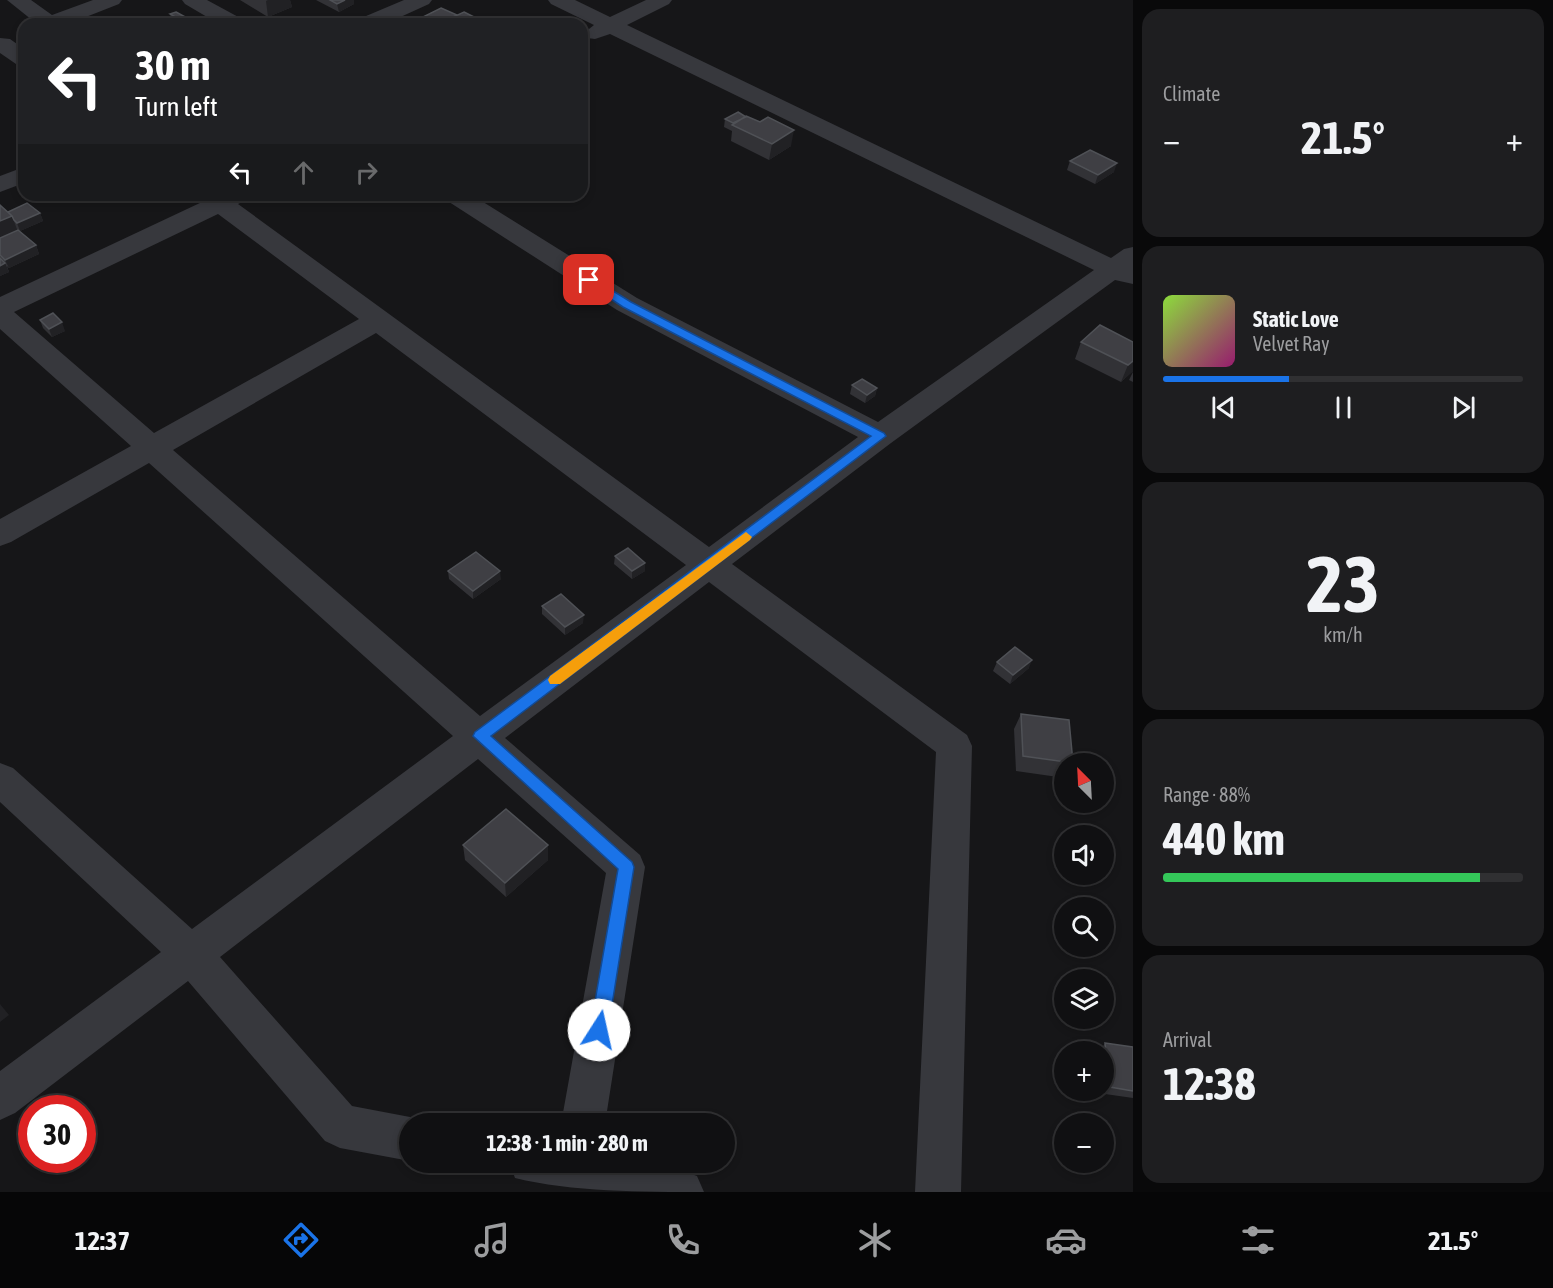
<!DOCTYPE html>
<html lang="en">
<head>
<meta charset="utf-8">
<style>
  body { margin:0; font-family:"Asap Condensed",sans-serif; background:#1e1e20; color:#f1f3f6; height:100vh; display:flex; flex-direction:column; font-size:22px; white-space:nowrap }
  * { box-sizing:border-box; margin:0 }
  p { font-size:20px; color:#9c9d9f }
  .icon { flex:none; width:33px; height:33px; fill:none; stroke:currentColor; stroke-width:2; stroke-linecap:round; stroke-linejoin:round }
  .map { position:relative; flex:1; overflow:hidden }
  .details { display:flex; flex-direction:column; gap:9px; padding:9px; background:#09090a; width:420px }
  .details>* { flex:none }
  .banner { position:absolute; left:18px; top:18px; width:570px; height:183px; border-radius:18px; box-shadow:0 3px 9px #0003,0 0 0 2px #303032; background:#202124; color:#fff; overflow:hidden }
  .needle { width:39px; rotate:336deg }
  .buttons { position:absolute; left:1054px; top:753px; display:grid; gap:12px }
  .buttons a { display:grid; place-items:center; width:60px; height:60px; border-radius:50%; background:#101012; box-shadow:0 3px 9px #0003,0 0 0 2px #303032; font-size:30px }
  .speed { position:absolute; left:18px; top:1095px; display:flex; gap:12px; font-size:30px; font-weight:700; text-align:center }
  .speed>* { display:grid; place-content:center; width:78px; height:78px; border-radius:50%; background:#101012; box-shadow:0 3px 9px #0003,0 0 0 2px #303032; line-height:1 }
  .speed .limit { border:9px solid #d22; background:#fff; color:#111 }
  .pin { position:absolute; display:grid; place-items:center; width:51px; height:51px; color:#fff; margin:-26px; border-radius:12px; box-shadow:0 3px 9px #0006 }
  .me { position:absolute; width:66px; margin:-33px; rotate:10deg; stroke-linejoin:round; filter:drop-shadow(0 0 4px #0008) }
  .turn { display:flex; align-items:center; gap:21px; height:126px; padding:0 18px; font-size:27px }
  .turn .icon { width:78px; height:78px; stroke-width:2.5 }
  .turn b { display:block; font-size:42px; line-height:51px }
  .lanes { display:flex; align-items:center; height:57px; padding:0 18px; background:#0003; justify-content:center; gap:30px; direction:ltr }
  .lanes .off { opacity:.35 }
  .big { font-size:45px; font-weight:700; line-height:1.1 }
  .details .tile { flex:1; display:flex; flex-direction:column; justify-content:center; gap:9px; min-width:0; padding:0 21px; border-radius:18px; background:#1e1e20 }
  .details .dial { align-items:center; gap:0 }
  .dial b { font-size:78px; line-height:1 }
  .song { display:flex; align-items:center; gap:18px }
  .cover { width:72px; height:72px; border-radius:9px; background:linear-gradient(135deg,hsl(90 70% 55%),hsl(320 70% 35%)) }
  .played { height:6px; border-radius:3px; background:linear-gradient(90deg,#1a73e8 35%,#303032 35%) }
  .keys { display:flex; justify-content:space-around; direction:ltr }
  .heat { display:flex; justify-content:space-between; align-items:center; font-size:33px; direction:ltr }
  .charge { height:9px; border-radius:4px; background:linear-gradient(90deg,#34c759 88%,#303032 0) }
  .trip { position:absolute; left:399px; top:1113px; width:336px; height:60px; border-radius:30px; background:#101012; box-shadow:0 3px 9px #0003,0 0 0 2px #303032; font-weight:700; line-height:60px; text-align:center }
  .menu { display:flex; height:96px; justify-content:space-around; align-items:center; background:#060607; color:#9c9d9f }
  .menu .icon { width:42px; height:42px }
  .menu .selected { color:#1a73e8 }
  .menu b { font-size:27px; color:#f1f3f6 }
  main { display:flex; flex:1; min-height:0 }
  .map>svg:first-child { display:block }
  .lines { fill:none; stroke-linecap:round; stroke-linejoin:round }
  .minor { fill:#37383d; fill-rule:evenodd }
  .wall { fill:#323236 }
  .shaded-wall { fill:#212124 }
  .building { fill:#3f3f44; stroke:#4f5156; stroke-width:1.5 }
  .route { fill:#1a73e8; stroke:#114b97; stroke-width:1.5 }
  .slow { fill:#f59e0b }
</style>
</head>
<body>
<main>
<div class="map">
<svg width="1133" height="1192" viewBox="0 0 1133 1192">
  <rect width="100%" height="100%" fill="#161618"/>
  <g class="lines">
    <path class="minor" d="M 7,0 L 31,0 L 52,15 L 93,0 L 122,0 L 119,4 L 68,24 L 37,24 Z
      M 182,0 L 207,0 L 242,19 L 245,24 L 219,24 L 185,4 Z
      M 404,0 L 432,0 L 429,4 L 385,24 L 356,24 L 359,19 Z
      M 548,0 L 575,0 L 610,17 L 646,0 L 672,0 L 669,4 L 627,25 L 1111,258 L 1124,249 L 1133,247 L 1133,284 L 1115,280 L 891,443 L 732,564 L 967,735 L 972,746 L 961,1192 L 915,1192 L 936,752 L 709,582 L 505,738 L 640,855 L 645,867 L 605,1124 L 561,1124 L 606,873 L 478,759 L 220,957 L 352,1106 L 410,1117 L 426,1123 L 410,1124 L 410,1161 L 340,1148 L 325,1141 L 188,981 L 15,1113 L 0,1120 L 0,1071 L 161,952 L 0,802 L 0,763 L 13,768 L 192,929 L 453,736 L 149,463 L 11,542 L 0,546 L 0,519 L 131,446 L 0,329 L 0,297 L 202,202 L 197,195 L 249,195 L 246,200 L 238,204 L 709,547 L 858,437 L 617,310 L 446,200 L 443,195 L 472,195 L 637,298 L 878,422 L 1094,270 L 610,34 L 595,39 L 587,38 L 584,33 L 594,25 L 551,4 ZM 218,214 L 359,319 L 154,433 L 14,312 ZM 376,333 L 686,565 L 480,716 L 173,450 Z
      M 0,38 L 10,39 L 24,49 L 24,66 L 16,64 L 0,53 Z
      M 24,167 L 24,183 L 0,192 L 0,176 Z
      M 509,1162 C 567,1162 643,1154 697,1176 L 704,1192 C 643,1192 571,1192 515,1178 Z"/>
  </g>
  <path class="wall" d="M 240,0 L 290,0 L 292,7 L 268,17 Z
    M 316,0 L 354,0 L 354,4 L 339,12 Z
    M 170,14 L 190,20 L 196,24 L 175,24 L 172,22 Z
    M 457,15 L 488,24 L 424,24 L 423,17 Z
    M 725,119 L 791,146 L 769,160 L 731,141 L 732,131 L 724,127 Z
    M 1070,161 L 1114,172 L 1095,184 L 1067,170 Z
    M 0,205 L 8,212 L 40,213 L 43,221 L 20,231 L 17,229 L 36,245 L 39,254 L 9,268 L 7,266 L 9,272 L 0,276 Z
    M 40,320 L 65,331 L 52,337 L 43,328 Z
    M 1081,342 L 1133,342 L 1133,371 L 1121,382 L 1075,359 Z
    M 1133,372 L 1133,382 L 1129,380 Z
    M 852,385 L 877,388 L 875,396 L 865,403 L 850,394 Z
    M 615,556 L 645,571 L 632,579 L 614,564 Z
    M 448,571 L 501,579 L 473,599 L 449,579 Z
    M 542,606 L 583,623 L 565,635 L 542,614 Z
    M 997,662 L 1029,668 L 1010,684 L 993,671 Z
    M 1021,714 L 1073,763 L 1065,764 L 1065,778 L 1016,771 L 1014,729 Z
    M 463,845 L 548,845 L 548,860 L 506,897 L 465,860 Z
    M 1105,1043 L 1133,1047 L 1133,1098 L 1105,1094 L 1104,1052 L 1101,1052 L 1101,1050 Z"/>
  <path class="shaded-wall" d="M 268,0 L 290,0 L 292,7 L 268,17 L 266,1 Z
    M 345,0 L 354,0 L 354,4 L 339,12 L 337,4 Z
    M 794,130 L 791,146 L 769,160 L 772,144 Z
    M 1117,163 L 1114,172 L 1095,184 L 1098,175 Z
    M 40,213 L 43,221 L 20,231 L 17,223 Z
    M 12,216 L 18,232 L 0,241 L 0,221 Z
    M 36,245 L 39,254 L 9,268 L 5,260 Z
    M 5,263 L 9,272 L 0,276 L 0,266 Z
    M 62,322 L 65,331 L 52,337 L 49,329 Z
    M 1133,361 L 1133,371 L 1121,382 L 1128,365 Z
    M 877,388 L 875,396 L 865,403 L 867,395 Z
    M 645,563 L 645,571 L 632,579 L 632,571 Z
    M 500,571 L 501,579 L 473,599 L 473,591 Z
    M 584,615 L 583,623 L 565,635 L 565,627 Z
    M 1032,660 L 1029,668 L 1010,684 L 1013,675 Z
    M 548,845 L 548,860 L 506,897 L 505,883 Z
    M 0,1004 L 9,1015 L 0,1022 Z"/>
  <path class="building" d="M 330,0 L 345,0 L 337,4 Z
    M 441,8 L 457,15 L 438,24 L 423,17 Z
    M 176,12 L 189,19 L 184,22 L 170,14 Z
    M 464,12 L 488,24 L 438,24 Z
    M 189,20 L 196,24 L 180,24 Z
    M 738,112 L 746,117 L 733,123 L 725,119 Z
    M 746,116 L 760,122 L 768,117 L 794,130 L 772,144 L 732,125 Z
    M 1090,150 L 1117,163 L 1098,175 L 1070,161 Z
    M 27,203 L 40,213 L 17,223 L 14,220 L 12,216 L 8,212 Z
    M 0,205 L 12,216 L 0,221 Z
    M 18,230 L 36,245 L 5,260 L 0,255 L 0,238 Z
    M 0,258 L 5,263 L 0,266 Z
    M 53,313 L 62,322 L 49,329 L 40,320 Z
    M 1100,325 L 1133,342 L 1133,361 L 1128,365 L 1081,342 Z
    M 862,379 L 877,388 L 867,395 L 852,385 Z
    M 628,548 L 645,563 L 632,571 L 615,556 Z
    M 476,552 L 500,571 L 473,591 L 448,571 Z
    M 561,594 L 584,615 L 565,627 L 542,606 Z
    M 1015,647 L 1032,660 L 1013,675 L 997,662 Z
    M 1021,714 L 1069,720 L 1073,763 L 1023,756 Z
    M 506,809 L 548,845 L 505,883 L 463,845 Z
    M 1105,1043 L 1133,1047 L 1133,1091 L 1110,1087 Z"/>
  <path class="route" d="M 589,276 L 631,302 L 884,433 L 886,436 L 491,736 L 632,862 L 634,867 L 608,1030 L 605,1036 L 599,1038 L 593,1036 L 590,1030 L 618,869 L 473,736 L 475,732 L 871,436 L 623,307 L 585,282 L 585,277 Z"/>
  <path class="slow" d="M 746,532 L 752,537 L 750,540 L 560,684 L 550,684 L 548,680 L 550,676 Z"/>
</svg>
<div class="buttons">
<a><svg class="needle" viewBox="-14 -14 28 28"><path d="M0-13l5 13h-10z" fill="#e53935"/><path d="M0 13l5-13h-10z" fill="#9c9d9f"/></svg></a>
<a><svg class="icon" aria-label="sound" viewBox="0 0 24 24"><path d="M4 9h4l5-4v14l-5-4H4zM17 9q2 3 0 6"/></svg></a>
<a><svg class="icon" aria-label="search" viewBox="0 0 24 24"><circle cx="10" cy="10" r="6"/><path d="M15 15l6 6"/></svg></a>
<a><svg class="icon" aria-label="layers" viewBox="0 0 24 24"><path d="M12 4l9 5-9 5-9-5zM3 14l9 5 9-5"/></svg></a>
<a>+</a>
<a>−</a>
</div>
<div class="speed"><div class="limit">30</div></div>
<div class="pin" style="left:589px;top:280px;background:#d93025"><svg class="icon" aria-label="arrive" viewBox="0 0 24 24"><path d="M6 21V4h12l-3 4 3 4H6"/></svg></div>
<svg class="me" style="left:599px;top:1030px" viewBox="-20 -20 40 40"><circle r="19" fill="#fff"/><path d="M0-13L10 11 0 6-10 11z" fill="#1a73e8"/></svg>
<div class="trip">12:38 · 1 min · 280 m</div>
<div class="banner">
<div class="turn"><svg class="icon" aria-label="left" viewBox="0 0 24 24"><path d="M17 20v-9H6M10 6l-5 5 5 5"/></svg><div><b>30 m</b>Turn left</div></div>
<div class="lanes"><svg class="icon" aria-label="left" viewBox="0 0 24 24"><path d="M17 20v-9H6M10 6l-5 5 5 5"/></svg><svg class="icon off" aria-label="ahead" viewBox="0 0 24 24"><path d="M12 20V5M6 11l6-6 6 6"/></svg><svg class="icon off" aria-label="right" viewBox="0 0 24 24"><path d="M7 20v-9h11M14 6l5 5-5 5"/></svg></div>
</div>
</div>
<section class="details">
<div class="tile"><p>Climate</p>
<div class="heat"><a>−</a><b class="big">21.5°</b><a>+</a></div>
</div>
<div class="tile">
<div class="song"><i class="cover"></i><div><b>Static Love</b><p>Velvet Ray</p></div></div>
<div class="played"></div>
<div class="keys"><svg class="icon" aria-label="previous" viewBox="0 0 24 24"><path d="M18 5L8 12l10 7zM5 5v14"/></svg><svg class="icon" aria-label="pause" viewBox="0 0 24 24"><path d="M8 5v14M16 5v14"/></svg><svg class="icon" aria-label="next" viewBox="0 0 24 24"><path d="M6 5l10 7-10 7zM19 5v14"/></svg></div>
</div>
<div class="tile dial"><b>23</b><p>km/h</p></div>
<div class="tile"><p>Range · 88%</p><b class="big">440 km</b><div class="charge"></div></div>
<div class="tile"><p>Arrival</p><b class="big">12:38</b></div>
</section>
</main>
<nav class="menu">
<b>12:37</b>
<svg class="icon selected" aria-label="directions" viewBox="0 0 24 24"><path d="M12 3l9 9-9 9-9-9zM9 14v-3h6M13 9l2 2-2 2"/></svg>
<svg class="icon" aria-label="music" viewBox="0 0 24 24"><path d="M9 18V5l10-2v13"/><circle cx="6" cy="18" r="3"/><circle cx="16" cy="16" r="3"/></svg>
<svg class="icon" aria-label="phone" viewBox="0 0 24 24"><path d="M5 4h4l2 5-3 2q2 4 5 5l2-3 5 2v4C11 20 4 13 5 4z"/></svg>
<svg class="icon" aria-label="climate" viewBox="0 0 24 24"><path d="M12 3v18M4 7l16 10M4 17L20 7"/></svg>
<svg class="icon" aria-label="car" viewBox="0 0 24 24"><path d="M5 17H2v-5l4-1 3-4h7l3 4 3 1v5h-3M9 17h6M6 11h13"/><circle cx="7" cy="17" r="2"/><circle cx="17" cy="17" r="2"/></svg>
<svg class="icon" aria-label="filters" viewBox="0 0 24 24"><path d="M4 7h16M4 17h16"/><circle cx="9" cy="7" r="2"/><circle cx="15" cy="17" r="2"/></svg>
<b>21.5°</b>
</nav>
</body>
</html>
